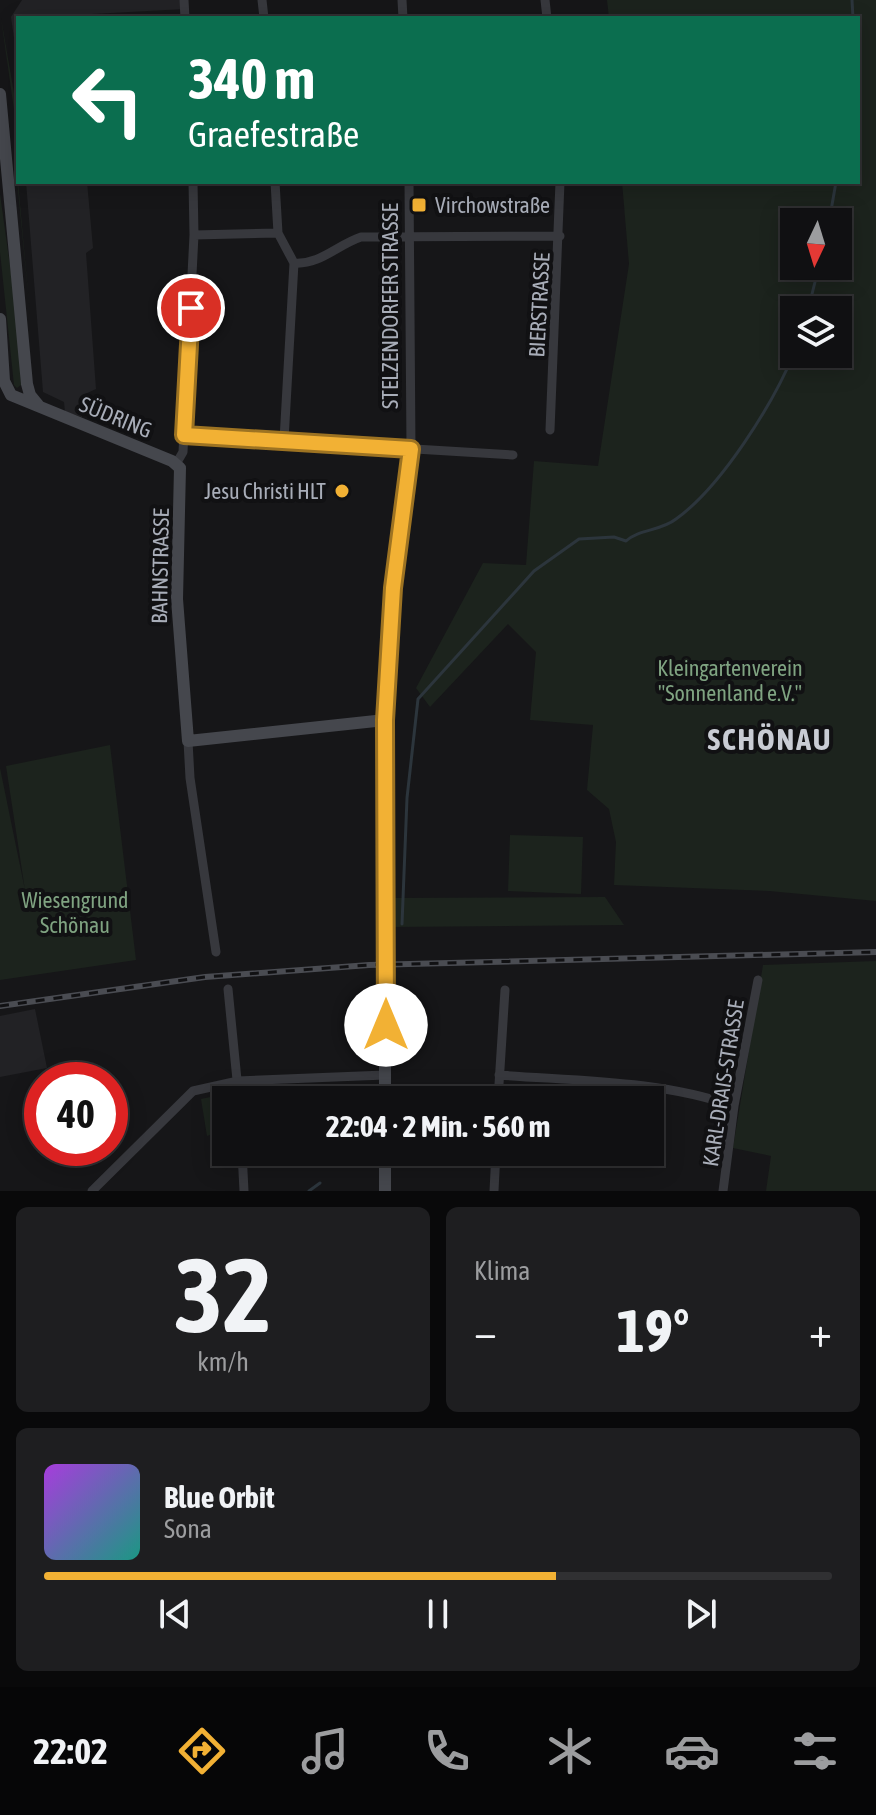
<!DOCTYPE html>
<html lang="de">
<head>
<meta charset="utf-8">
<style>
  body { margin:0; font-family:"Asap Condensed",sans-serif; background:#1e1e20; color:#f1f3f6; height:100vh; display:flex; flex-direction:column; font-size:30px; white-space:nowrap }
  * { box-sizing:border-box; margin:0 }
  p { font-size:26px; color:#9c9d9f }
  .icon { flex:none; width:44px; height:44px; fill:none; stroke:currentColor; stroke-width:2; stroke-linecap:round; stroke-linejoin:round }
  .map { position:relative; height:1191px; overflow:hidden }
  .panel { display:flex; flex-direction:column; gap:16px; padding:16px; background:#09090a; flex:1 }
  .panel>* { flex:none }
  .hud { position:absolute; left:16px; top:16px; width:844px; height:168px; border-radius:0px; box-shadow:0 4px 20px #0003,0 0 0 2px #303032; background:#0b6e4f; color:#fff; overflow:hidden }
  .needle { width:52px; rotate:184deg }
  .tools { position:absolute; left:780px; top:208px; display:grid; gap:16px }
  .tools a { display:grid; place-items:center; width:72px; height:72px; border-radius:0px; background:#101012; box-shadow:0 4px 20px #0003,0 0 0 2px #303032; font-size:40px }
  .speed { position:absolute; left:24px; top:1062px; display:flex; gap:16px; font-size:40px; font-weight:700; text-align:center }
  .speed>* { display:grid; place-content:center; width:104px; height:104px; border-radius:50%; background:#101012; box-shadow:0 4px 20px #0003,0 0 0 2px #303032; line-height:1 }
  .speed .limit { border:12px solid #d22; background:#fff; color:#111 }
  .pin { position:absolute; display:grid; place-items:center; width:68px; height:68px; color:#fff; margin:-34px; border:4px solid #fff; border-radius:50%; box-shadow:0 2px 8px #0007 }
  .me { position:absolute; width:88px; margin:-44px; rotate:0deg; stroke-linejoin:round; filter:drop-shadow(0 0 6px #0008) }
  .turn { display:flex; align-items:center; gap:28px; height:168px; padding:0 40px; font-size:36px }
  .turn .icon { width:104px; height:104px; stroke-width:2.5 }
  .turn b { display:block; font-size:56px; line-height:68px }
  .big { font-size:60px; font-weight:700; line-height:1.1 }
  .panel .card { flex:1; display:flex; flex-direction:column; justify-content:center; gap:12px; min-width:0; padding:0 28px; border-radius:12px; background:#1e1e20 }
  .panel .dial { align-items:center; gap:0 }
  .dial b { font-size:104px; line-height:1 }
  .song { display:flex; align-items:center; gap:24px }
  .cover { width:96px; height:96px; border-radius:12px; background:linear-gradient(135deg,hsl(280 70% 55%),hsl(170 70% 35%)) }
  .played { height:8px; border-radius:4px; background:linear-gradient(90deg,#f2b134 65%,#303032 65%) }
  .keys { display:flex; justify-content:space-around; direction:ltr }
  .heat { display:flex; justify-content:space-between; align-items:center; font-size:44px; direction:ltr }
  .panel .tiles { flex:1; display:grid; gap:16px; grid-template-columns:1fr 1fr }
  .card:last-child { grid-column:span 2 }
  .trip { position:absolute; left:212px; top:1086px; width:452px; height:80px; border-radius:0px; background:#101012; box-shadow:0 4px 20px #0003,0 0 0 2px #303032; font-weight:700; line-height:80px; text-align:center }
  .tab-bar { display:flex; height:128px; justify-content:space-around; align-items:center; background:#060607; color:#9c9d9f }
  .tab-bar .icon { width:56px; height:56px }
  .tab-bar .selected { color:#f2b134 }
  .tab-bar b { font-size:36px; color:#f1f3f6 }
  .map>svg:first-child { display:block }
  .built { fill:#222225 }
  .green { fill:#1c231d; fill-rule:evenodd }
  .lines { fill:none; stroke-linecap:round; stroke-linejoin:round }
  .stream { stroke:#2c353c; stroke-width:3 }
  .street { stroke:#37383d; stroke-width:9 }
  .secondary { stroke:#45474d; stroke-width:12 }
  .rail-casing { stroke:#4a4c52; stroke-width:6 }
  .rail { stroke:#111113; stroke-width:3; stroke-dasharray:9; stroke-linecap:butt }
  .route-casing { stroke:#9d7322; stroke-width:20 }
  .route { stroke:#f2b134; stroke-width:14 }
  .poi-dot { fill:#f2b134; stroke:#111113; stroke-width:3 }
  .labels { text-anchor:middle; stroke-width:8; stroke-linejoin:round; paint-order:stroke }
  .poi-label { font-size:22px; fill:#a8adb8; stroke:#111113; text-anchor:start }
  .street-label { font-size:22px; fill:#a8adb8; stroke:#111113 }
  .park-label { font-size:22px; fill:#7fa381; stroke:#111113 }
  .district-label { font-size:30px; font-weight:bold; letter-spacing:2px; fill:#c9ccd4; stroke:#111113 }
</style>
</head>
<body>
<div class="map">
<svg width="876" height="1191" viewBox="0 0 876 1191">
  <rect width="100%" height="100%" fill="#161618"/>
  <path class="built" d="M 22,0 L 184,0 L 185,9 L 18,18 L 18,66 L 11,17 Z
    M 26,182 L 87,182 L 93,248 L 86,253 L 96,389 L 83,395 L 82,417 L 65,412 L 64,402 L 43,392 Z
    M 35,1009 L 47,1068 L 0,1077 L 0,1016 Z"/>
  <path class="green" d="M 607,0 L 876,0 L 876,901 L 769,891 L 614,885 L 616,842 L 609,809 L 587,790 L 593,725 L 530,720 L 536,652 L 508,624 L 430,707 L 416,688 L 483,563 L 526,565 L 534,461 L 598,466 L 629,264 L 622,182 L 858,182 L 858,18 L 609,18 ZM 794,222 L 838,222 L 838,266 L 794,266 ZM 794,310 L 838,310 L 838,354 L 794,354 Z
    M 1,18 L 18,116 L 18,182 L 30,314 L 15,159 L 16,124 Z
    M 0,194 L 18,323 L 21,385 L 17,388 L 14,385 L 0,252 Z
    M 110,745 L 136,960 L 0,980 L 0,768 L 25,890 L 6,766 Z
    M 510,835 L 583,837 L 581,894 L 508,891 Z
    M 605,897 L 624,925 L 392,927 L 391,898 Z
    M 876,961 L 876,1191 L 766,1191 L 771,1156 L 733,1148 L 763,965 Z
    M 229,1093 L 226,1129 L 207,1136 L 201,1099 Z"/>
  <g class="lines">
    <path class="stream" d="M 852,0 L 853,18
      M 829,222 L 836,182
      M 808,310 L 819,266
      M 402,924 L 407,798 L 418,699 L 534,571 L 579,539 L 614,537 L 626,541 C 639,529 661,531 676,519 C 721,487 773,404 794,353
      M 309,1191 L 320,1183"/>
    <path class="street" d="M 184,0 L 185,18
      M 262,0 L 264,18
      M 402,0 L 403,18
      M 545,0 L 547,18
      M 275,182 L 278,233 L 294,263 L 284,440
      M 194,235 L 278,233
      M 294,263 C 320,265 337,245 361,237 L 560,236
      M 550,430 L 560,182
      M 184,435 L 513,455
      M 176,464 L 183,452 L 194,235 L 193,182
      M 385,720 L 393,588 L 411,449 L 409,182
      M 188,741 L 190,778 L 216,952
      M 228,989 L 239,1100
      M 499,1075 C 578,1081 659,1080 734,1106
      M 498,1100 L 505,990
      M 242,1152 L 244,1191
      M 92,1191 L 193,1091 L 238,1081 L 385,1075
      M 494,1191 L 496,1152
      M 723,1191 L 734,1106 L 758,980"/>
    <path class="secondary" d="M 0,94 L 27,384 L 30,395 L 39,406
      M 0,319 L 4,381 L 11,395 L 172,461 L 180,468 L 177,599 L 188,741 L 385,720 L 385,1100
      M 385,1152 L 385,1191"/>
    <defs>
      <path id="rail" d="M 0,1006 L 205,977 L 369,965 L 876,952"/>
    </defs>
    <use href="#rail" class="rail-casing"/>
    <use href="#rail" class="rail"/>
  </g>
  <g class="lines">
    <defs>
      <path id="route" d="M 191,308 L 184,435 L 411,449 L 393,588 L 385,720 L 386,1025"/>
    </defs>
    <use href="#route" class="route-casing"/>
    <use href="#route" class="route"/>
  </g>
  <g class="poi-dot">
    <rect x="411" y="197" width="16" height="16" rx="4"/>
    <circle cx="342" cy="491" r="8"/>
  </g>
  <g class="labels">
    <g class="poi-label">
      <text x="435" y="213">Virchowstraße</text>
      <text x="326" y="499" text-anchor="end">Jesu Christi HLT</text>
    </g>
    <g class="street-label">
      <text transform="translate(539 305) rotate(-87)" y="8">BIERSTRASSE</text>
      <text transform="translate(390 306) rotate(-90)" y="8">STELZENDORFER STRASSE</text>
      <text transform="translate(116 417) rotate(22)" y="8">SÜDRING</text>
      <text transform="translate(160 566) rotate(-89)" y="8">BAHNSTRASSE</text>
      <text transform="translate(723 1083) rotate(-81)" y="8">KARL-DRAIS-STRASSE</text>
    </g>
    <g class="park-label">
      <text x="730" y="676">Kleingartenverein<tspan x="730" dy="25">"Sonnenland e.V."</tspan></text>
      <text x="75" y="908">Wiesengrund<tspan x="75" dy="25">Schönau</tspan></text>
    </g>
    <g class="district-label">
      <text x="770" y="750">SCHÖNAU</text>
    </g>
  </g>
</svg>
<div class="tools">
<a><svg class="needle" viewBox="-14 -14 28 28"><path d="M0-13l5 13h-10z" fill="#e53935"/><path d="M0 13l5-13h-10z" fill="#9c9d9f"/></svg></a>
<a><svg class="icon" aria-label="layers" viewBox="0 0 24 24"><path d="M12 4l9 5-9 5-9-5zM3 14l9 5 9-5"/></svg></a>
</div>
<div class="speed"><div class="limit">40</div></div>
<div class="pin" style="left:191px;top:308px;background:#d93025"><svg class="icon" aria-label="arrive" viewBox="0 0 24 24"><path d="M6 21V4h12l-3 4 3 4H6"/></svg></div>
<svg class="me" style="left:386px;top:1025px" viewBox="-20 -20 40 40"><circle r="19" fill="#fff"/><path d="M0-13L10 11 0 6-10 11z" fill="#f2b134"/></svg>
<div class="trip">22:04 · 2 Min. · 560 m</div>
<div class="hud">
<div class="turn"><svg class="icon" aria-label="left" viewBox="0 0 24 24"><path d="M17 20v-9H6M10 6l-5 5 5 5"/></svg><div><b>340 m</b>Graefestraße</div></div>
</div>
</div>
<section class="panel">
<div class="tiles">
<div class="card dial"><b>32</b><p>km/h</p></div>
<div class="card"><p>Klima</p>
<div class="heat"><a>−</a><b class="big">19°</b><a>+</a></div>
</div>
<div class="card">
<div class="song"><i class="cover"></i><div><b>Blue Orbit</b><p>Sona</p></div></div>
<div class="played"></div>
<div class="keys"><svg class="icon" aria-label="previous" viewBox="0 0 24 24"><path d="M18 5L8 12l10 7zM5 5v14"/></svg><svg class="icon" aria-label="pause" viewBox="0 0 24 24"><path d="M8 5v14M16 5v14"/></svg><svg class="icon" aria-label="next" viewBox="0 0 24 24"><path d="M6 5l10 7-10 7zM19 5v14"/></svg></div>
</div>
</div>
</section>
<nav class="tab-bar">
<b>22:02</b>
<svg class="icon selected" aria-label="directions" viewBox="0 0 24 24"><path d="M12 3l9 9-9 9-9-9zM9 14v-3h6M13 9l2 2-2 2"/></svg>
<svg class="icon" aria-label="music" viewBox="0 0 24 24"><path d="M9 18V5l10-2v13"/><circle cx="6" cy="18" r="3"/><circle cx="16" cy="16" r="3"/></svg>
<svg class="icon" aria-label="phone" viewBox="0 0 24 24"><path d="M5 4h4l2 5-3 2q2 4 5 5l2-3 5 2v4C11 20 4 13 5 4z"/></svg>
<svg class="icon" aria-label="climate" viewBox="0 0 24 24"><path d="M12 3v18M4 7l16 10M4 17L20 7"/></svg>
<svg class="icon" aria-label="car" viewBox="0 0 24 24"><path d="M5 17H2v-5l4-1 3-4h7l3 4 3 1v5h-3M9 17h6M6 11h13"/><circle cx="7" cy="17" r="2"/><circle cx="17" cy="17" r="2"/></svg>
<svg class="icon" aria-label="filters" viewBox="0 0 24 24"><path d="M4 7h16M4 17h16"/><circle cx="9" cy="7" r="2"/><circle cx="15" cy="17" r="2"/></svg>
</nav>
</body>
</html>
